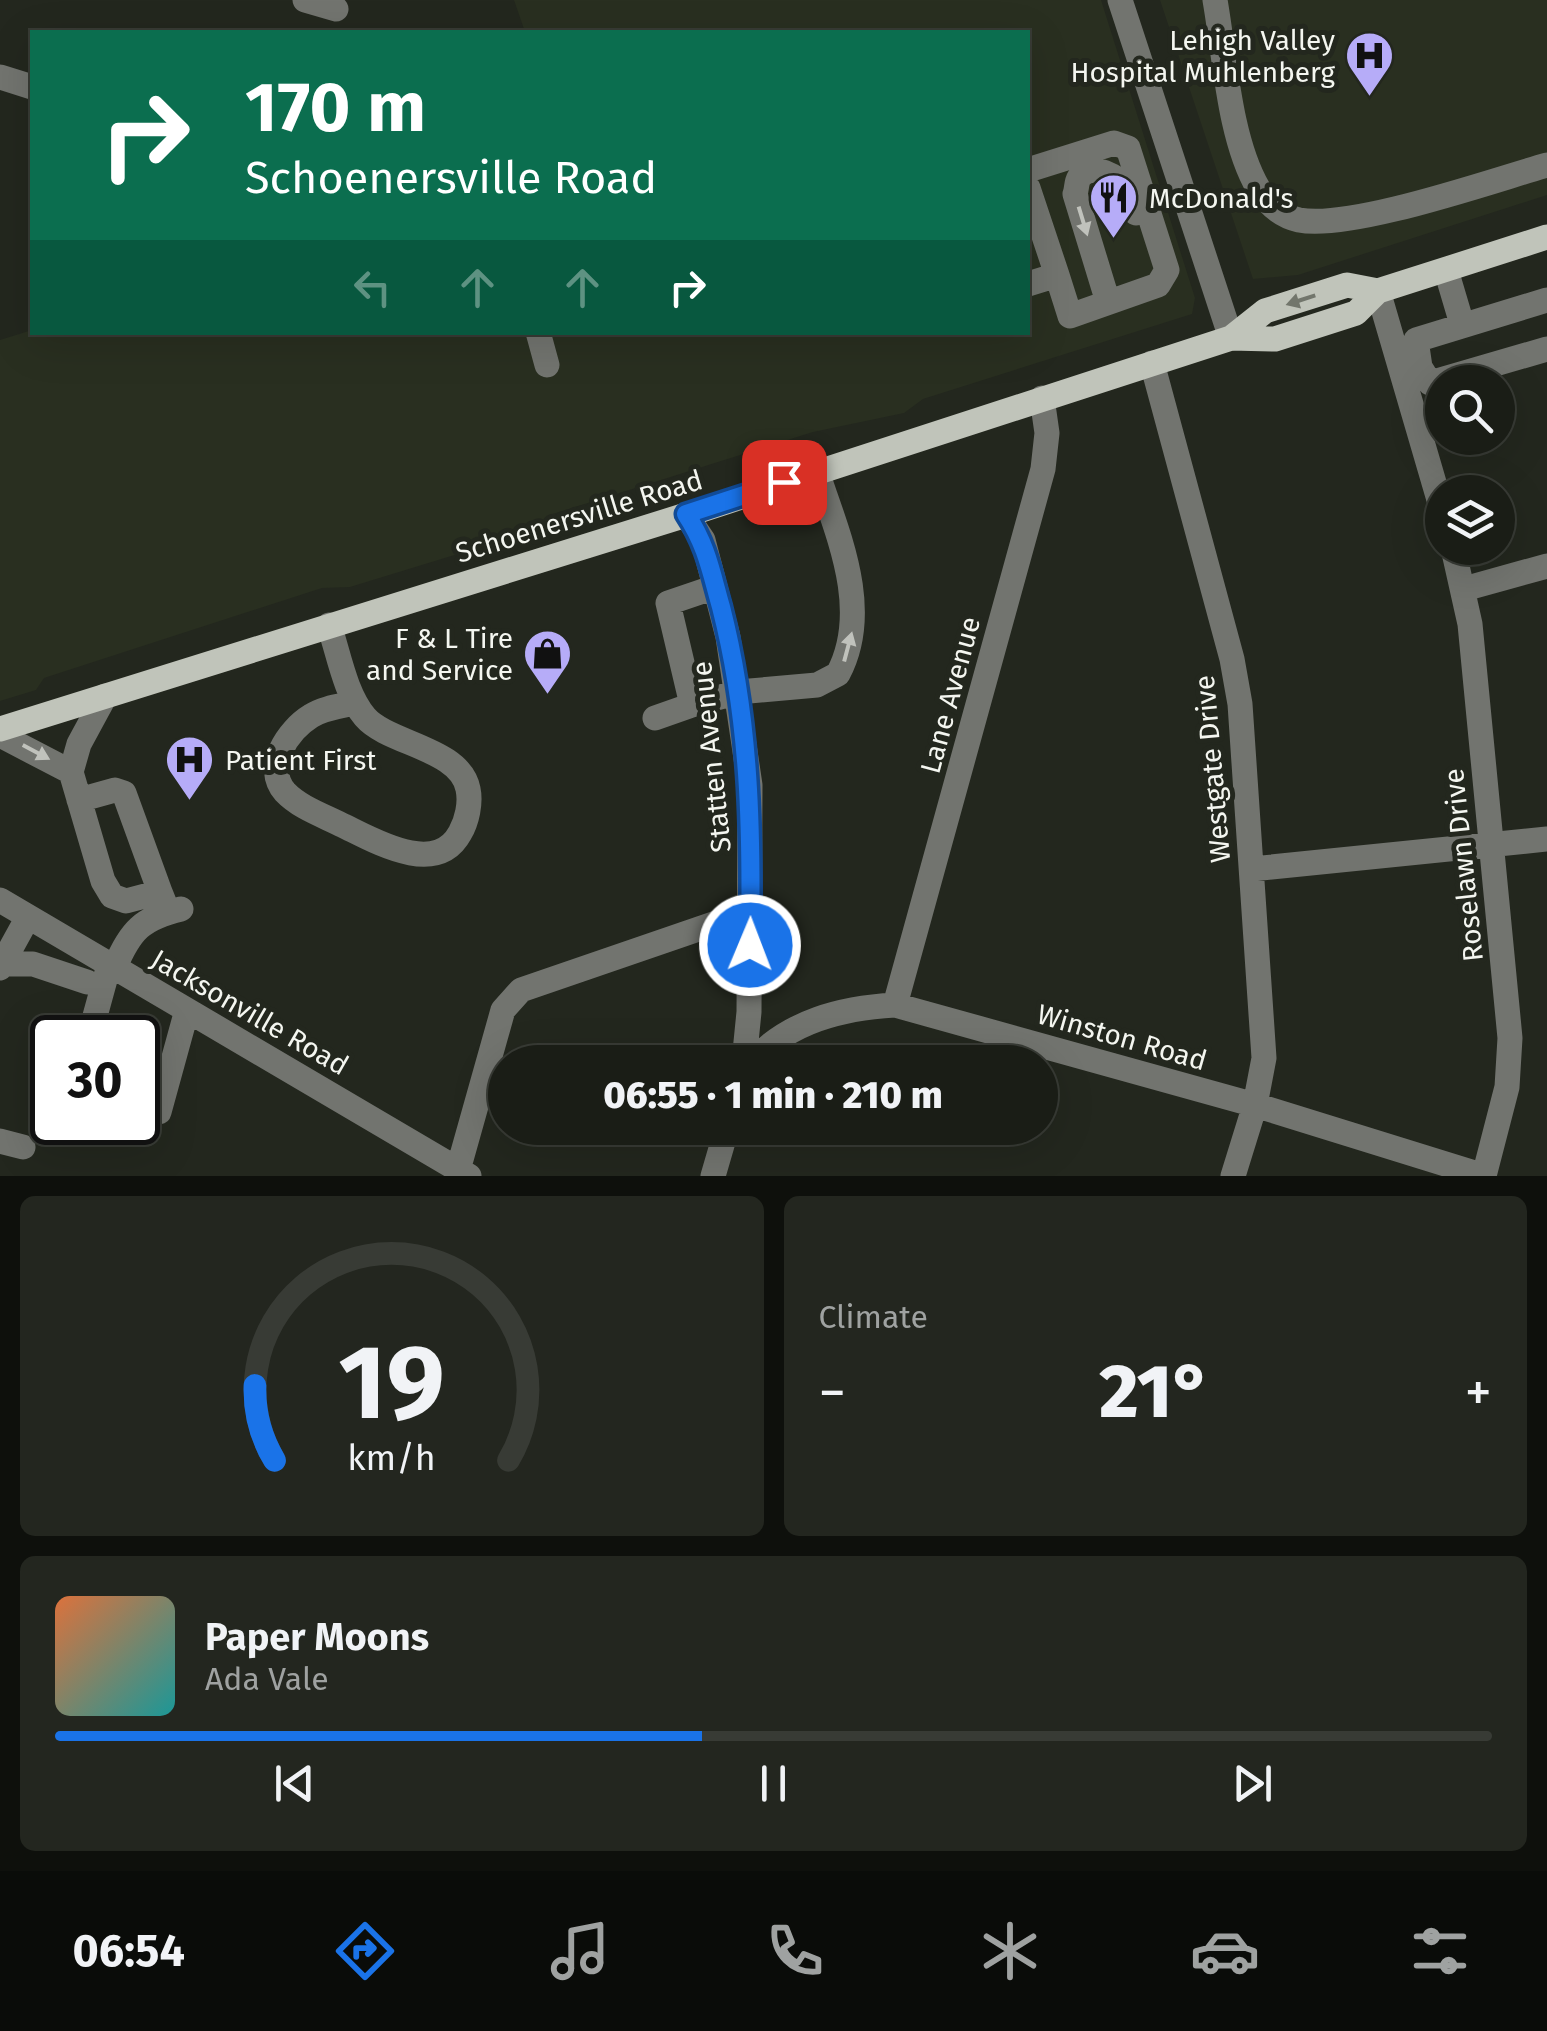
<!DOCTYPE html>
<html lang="en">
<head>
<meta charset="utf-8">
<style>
  body { margin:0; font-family:"Fira Sans",sans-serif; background:#23261f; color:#f1f3f6; height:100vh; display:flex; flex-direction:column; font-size:38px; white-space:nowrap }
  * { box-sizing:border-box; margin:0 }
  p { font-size:32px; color:#9fa2a1 }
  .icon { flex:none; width:55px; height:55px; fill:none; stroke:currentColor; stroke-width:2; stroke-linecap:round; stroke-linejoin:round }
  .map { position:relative; height:1176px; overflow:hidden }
  .side { display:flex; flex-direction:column; gap:20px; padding:20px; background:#0e100c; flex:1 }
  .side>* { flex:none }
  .hud { position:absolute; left:30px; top:30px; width:1000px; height:305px; border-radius:0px; box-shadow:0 10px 40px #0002,0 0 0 2px #383b35; background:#0b6e4f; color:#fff; overflow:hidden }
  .tools { position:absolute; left:1425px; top:365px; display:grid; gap:20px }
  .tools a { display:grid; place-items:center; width:90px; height:90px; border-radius:50%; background:#1a1d16; box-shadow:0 10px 40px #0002,0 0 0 2px #383b35; font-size:50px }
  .speed { position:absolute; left:30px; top:1015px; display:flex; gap:20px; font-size:50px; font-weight:700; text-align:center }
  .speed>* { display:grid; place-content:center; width:130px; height:130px; border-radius:50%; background:#1a1d16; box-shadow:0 10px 40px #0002,0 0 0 2px #383b35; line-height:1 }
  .speed .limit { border:5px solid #111; border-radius:15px; background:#fff; color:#111 }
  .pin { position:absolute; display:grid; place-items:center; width:85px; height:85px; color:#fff; margin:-42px; border-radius:20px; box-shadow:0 5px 15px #0006 }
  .me { position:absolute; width:110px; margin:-55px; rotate:1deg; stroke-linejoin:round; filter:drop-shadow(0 0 8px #0008) }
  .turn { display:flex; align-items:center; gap:35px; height:210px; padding:0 50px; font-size:45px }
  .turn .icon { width:130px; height:130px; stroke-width:2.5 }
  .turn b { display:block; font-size:70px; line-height:85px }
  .lanes { display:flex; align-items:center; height:95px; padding:0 50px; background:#0003; justify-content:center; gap:50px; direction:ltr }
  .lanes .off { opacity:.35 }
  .big { font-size:75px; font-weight:800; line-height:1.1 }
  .side .widget { flex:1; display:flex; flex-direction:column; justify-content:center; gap:15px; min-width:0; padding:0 35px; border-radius:15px; background:#23261f }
  .side .dial { align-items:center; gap:0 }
  .dial svg { height:260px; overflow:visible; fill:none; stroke:#383b35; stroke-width:7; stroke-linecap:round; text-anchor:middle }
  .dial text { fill:#f1f3f6; stroke:none }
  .song { display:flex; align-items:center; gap:30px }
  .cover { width:120px; height:120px; border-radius:15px; background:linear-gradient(135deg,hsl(20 70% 55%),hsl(180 70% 35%)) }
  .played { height:10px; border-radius:5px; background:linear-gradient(90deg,#1a73e8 45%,#383b35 45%) }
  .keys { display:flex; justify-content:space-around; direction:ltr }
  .heat { display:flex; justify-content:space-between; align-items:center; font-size:55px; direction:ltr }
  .side .tiles { flex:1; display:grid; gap:20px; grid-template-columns:1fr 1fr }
  .widget:last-child { grid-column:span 2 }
  .trip { position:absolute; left:488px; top:1045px; width:570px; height:100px; border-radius:50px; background:#1a1d16; box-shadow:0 10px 40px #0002,0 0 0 2px #383b35; font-weight:800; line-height:100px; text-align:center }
  .dock { display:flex; height:160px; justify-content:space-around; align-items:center; background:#0a0c09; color:#9fa2a1 }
  .dock .icon { width:70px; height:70px }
  .dock .selected { color:#1a73e8 }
  .dock b { font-size:45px; color:#f1f3f6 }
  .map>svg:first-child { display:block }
  .built { fill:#292f20 }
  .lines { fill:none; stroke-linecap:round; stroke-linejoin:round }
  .minor { stroke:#72746f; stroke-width:25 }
  .major { stroke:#c0c4ba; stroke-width:25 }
  .oneway { fill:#c0c2bc }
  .oneway2 { fill:#72766c }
  .route-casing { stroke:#114b97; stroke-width:25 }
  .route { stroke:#1a73e8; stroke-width:18 }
  .labels { text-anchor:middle; stroke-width:10; stroke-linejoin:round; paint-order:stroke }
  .poi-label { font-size:28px; fill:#f4f6f0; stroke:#23271e; text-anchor:end }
  .street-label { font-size:28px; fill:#f4f6f0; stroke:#23271e }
</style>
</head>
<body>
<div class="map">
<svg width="1547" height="1176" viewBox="0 0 1547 1176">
  <rect width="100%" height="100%" fill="#23271e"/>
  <path class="built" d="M 514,0 L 1101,0 L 1195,298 L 1192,314 L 923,399 L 904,413 L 813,432 L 553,514 L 537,529 L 526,533 L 350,587 L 322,588 L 44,678 L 36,690 L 0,701 L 0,340 L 32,330 L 32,332 L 1028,332 L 1028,32 L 525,32 Z
    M 1160,0 L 1547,0 L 1547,195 L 1298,275 L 1253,279 Z"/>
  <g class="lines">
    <path class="minor" d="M 305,0 L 336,9
      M 1120,0 L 1231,338
      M 1215,0 C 1225,57 1229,138 1258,188 C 1267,203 1281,216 1299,220 C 1351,230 1491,181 1547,165
      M 0,77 L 32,87
      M 1028,170 L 1114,143 L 1128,148 L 1167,270 L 1158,285 L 1070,316 L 1057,275
      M 1028,188 L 1057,275 L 1028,284
      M 1446,270 L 1462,324
      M 1378,291 L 1442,510
      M 1108,302 L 1075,194 C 1077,189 1076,183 1079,178 C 1090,160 1120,177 1128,190 C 1132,197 1133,206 1136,213
      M 538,332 L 547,365
      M 1152,363 L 1232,659 L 1240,704 L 1264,1058 L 1255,1105 L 1233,1176
      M 1420,367 L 1416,340 L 1547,300
      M 1405,371 L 1420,367 L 1430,383 L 1547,349
      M 686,515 L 703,540 L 728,637 L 750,785 L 749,1012 L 744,1062
      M 1453,548 L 1470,624 L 1510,1038 L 1507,1087 L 1484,1176
      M 715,587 L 668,603 L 692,705 L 738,692 L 817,685 L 838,674 C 872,610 838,535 817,472
      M 1464,589 L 1547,566
      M 329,625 C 339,655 345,693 365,717 C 388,744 460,748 468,789 C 471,803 467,821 460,833 C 436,877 375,841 344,826 C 325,816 300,808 285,792 C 263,767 288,730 311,716 C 323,708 341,706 354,703
      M 105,696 L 79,744 L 71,772 L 103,881 L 112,896 L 126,901 L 160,892 L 168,912
      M 655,718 L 692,705
      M 0,735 L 71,772
      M 79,800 L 115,790 L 124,793 L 160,892
      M 1252,869 L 1547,839
      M 0,900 L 469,1176
      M 0,964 L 33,964 L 87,982
      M 115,967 C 130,931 142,918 181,909
      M 0,968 L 28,917
      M 895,1005 L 1043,469 L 1047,433 L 1042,398
      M 89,1038 L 109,965
      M 752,1062 C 789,1021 842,1008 895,1005 L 1255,1105 L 1484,1176
      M 138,1115 L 159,1112 L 187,1010
      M 0,1141 L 23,1147
      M 458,1170 L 503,1010 L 521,990 L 751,911
      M 713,1176 L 727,1128"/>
    <path class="major" d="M 1231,338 L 1265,311 L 1347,285 L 1378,291
      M 0,729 L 686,515 L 1231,338 L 1275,339 L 1356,313 L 1378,291 L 1547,237"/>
  </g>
  <defs><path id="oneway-solid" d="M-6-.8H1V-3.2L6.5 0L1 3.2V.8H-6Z" transform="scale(2.5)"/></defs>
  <g class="oneway">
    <use href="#oneway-solid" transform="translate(1083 221) rotate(73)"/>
    <use href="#oneway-solid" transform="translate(848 647) rotate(-75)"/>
    <use href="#oneway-solid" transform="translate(36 752) rotate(28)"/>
  </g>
  <use class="oneway2" href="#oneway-solid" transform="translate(1301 300) rotate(162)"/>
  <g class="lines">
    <defs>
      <path id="route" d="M 750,945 C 752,830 750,720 721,607 C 711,572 707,546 686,514 L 784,482"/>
    </defs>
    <use href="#route" class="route-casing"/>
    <use href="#route" class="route"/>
  </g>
  <defs>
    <symbol id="hospital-pin" viewBox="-11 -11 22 30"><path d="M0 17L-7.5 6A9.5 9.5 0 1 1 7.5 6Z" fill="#b6acf8" stroke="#23271e"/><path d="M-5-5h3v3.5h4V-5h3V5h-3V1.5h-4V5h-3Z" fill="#111"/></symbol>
    <symbol id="restaurant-pin" viewBox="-11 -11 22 30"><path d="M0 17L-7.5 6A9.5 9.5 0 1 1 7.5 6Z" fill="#b6acf8" stroke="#23271e"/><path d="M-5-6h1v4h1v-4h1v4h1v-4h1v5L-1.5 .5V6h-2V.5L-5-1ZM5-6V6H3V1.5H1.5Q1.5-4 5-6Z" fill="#111"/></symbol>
    <symbol id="shop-pin" viewBox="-11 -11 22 30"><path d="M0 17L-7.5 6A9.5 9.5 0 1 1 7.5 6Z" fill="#b6acf8" stroke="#23271e"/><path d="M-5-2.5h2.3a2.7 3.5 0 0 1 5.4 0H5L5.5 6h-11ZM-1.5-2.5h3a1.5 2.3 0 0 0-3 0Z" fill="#111"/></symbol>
  </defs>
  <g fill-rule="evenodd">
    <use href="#hospital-pin" x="1342" y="28" width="55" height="75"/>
    <use href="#restaurant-pin" x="1086" y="170" width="55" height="75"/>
    <use href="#shop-pin" x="520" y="626" width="55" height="75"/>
    <use href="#hospital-pin" x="162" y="732" width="55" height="75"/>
  </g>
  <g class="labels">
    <g class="poi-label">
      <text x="1335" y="50">Lehigh Valley<tspan x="1335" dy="32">Hospital Muhlenberg</tspan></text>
      <text x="1149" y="208" text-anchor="start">McDonald's</text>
      <text x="513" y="648">F &amp; L Tire<tspan x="513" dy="32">and Service</tspan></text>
      <text x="225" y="770" text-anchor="start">Patient First</text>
    </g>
    <g class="street-label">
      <text transform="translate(579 516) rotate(-17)" y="10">Schoenersville Road</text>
      <text transform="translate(950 695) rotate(-75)" y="10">Lane Avenue</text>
      <text transform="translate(711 757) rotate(-96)" y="10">Statten Avenue</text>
      <text transform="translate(1212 769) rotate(-95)" y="10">Westgate Drive</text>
      <text transform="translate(1463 865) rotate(-96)" y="10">Roselawn Drive</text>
      <text transform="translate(250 1012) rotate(30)" y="10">Jacksonville Road</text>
      <text transform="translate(1122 1037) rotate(16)" y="10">Winston Road</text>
    </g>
  </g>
</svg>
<div class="tools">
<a><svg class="icon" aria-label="search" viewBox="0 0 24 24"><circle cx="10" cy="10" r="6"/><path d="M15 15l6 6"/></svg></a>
<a><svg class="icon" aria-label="layers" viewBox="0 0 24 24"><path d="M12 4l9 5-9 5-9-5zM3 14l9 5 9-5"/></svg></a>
</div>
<div class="speed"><div class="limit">30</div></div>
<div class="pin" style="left:784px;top:482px;background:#d93025"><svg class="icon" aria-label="arrive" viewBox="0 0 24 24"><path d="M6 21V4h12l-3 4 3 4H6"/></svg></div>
<svg class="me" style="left:750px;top:945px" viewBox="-20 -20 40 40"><circle r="17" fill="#1a73e8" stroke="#fff" stroke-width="3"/><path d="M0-11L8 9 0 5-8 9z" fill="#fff"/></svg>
<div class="trip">06:55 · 1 min · 210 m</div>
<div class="hud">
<div class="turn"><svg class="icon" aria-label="right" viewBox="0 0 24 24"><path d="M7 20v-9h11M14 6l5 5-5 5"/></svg><div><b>170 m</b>Schoenersville Road</div></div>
<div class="lanes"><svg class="icon off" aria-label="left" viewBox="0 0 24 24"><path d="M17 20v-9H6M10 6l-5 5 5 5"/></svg><svg class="icon off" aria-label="ahead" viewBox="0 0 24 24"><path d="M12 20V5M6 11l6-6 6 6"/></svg><svg class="icon off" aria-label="ahead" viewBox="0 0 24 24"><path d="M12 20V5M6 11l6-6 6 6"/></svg><svg class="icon" aria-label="right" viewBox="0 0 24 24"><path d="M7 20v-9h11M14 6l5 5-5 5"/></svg></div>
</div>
</div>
<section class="side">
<div class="tiles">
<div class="widget dial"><svg viewBox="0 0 100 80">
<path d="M14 69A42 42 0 1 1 86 69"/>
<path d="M14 69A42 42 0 0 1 8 46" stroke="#1a73e8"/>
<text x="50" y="56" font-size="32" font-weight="700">19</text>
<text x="50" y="72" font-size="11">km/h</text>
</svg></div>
<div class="widget"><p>Climate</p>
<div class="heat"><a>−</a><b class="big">21°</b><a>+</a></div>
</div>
<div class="widget">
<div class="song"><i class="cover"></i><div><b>Paper Moons</b><p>Ada Vale</p></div></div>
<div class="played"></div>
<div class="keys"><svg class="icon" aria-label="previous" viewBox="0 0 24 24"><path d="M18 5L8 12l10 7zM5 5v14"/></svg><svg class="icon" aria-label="pause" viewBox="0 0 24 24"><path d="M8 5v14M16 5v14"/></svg><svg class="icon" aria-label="next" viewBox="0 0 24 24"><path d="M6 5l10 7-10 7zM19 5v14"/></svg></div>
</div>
</div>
</section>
<nav class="dock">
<b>06:54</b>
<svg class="icon selected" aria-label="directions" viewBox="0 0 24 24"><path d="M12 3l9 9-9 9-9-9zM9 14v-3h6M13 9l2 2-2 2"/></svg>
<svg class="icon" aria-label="music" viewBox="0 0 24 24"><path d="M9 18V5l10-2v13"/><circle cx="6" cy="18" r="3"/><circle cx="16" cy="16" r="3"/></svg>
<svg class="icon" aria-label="phone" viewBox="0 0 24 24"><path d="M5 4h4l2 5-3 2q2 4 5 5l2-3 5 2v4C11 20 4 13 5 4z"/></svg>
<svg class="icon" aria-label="climate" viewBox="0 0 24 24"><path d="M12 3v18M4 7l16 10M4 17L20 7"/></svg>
<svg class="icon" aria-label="car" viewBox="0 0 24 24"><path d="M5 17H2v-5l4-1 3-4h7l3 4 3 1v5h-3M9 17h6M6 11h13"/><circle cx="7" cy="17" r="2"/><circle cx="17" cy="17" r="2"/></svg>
<svg class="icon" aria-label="filters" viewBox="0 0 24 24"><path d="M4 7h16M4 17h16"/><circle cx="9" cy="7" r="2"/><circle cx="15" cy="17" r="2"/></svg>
</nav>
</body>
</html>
